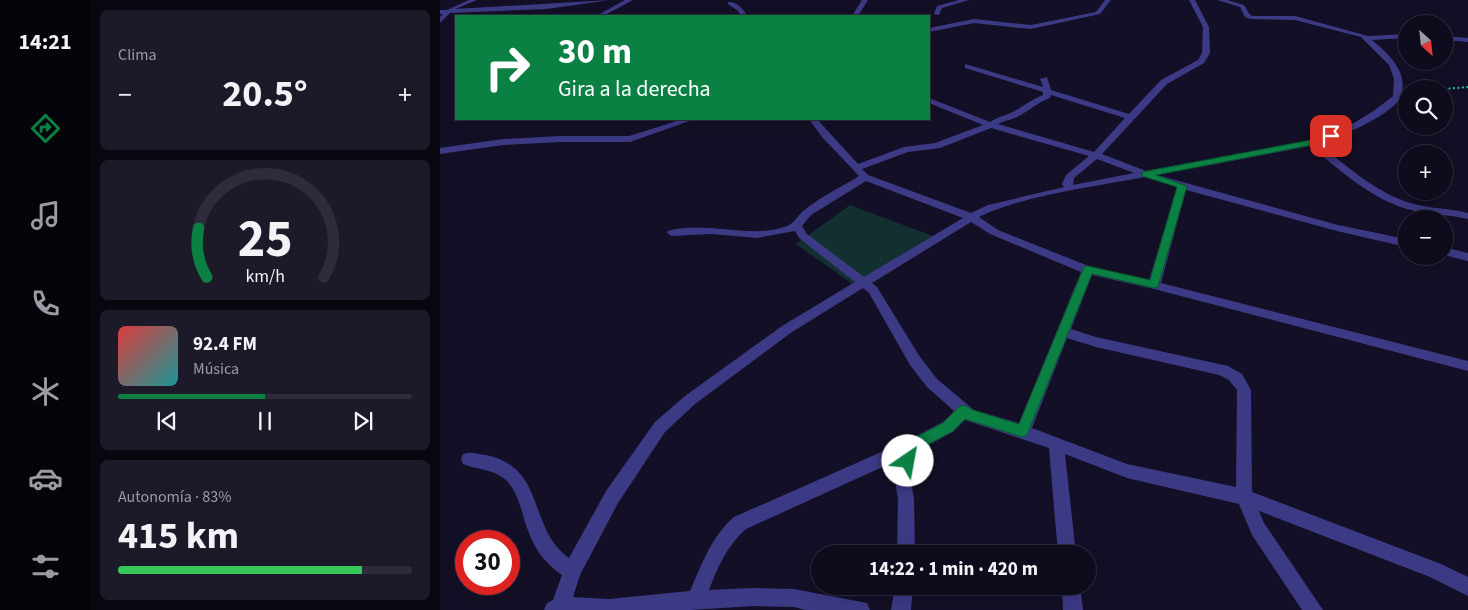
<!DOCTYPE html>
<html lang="es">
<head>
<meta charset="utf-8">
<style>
  body { margin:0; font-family:"Source Sans 3",sans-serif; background:#1c1929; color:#f1f3f6; height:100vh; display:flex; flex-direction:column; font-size:19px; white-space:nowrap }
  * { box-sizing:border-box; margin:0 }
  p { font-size:16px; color:#9b9ba3 }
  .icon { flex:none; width:28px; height:28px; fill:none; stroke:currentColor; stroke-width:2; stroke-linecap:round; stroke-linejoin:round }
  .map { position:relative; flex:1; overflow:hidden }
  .sheet { display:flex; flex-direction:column; gap:10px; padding:10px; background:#08060f; width:350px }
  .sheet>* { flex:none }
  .top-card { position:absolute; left:15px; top:15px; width:475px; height:105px; border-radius:0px; box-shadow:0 5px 20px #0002,0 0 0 1px #2e2b3b; background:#0b8043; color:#fff; overflow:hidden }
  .needle { width:32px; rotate:153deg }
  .tools { position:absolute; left:958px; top:15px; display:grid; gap:10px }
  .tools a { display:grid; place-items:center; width:55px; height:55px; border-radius:50%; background:#0e0b1c; box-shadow:0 5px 20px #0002,0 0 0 1px #2e2b3b; font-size:25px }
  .speed { position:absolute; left:15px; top:530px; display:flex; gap:10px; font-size:25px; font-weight:700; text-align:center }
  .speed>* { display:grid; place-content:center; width:65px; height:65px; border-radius:50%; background:#0e0b1c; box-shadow:0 5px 20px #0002,0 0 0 1px #2e2b3b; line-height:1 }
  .speed .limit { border:8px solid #d22; background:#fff; color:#111 }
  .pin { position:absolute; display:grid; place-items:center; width:42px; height:42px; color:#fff; margin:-21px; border-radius:10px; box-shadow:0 2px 8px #0006 }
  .me { position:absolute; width:55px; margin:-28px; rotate:33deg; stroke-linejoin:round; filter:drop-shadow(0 0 4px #0008) }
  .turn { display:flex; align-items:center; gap:18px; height:105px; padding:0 20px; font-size:22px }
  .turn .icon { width:65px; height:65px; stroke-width:2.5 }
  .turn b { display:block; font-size:35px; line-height:42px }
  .big { font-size:38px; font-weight:700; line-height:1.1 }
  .sheet .card { flex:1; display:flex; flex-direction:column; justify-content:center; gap:8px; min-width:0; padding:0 18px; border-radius:8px; background:#1c1929 }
  .sheet .dial { align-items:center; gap:0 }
  .dial svg { height:130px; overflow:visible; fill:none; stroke:#2e2b3b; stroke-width:7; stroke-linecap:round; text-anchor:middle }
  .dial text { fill:#f1f3f6; stroke:none }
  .song { display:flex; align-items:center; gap:15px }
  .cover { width:60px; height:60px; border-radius:8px; background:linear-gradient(135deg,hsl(0 70% 55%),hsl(180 70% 35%)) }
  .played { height:5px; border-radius:2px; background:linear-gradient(90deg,#0b8043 50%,#2e2b3b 50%) }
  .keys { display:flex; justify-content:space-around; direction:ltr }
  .heat { display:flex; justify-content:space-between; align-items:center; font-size:28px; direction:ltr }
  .charge { height:8px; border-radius:4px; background:linear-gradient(90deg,#34c759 83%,#2e2b3b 0) }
  .trip { position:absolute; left:371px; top:545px; width:285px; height:50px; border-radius:25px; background:#0e0b1c; box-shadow:0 5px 20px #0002,0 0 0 1px #2e2b3b; font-weight:700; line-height:50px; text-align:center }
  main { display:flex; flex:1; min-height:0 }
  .menu { display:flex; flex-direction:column; width:90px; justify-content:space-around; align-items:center; background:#06040b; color:#9b9ba3 }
  .menu .icon { width:35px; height:35px }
  .menu .current { color:#0b8043 }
  .menu b { font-size:22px; color:#f1f3f6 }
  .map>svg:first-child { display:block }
  .green { fill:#12302f }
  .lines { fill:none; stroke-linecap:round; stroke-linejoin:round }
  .path { stroke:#2fb8b0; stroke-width:2; stroke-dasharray:2 2.5; stroke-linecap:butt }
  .minor { fill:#3d3a85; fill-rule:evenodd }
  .route { fill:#0b8043; stroke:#07532c }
</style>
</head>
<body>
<main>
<nav class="menu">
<b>14:21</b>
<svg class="icon current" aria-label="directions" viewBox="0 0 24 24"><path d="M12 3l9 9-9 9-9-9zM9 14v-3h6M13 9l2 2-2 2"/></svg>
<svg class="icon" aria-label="music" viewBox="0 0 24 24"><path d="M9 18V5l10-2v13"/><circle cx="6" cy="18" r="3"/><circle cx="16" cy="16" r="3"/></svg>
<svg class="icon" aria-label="phone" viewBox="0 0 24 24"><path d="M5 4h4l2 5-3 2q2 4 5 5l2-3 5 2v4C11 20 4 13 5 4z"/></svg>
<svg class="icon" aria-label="climate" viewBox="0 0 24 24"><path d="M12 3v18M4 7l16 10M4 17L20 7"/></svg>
<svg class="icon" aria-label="car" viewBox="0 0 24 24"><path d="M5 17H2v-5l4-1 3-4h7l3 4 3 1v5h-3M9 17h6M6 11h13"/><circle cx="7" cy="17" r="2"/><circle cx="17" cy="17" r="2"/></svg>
<svg class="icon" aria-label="filters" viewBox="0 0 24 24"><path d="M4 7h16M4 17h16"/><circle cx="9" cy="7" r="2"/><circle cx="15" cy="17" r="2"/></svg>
</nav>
<section class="sheet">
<div class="card"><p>Clima</p>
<div class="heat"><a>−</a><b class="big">20.5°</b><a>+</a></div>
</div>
<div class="card dial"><svg viewBox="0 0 100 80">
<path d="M14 69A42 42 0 1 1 86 69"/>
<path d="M14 69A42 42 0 0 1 9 39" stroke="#0b8043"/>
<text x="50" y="56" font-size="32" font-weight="700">25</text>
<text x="50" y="72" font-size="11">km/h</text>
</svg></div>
<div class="card">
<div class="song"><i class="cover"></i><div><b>92.4 FM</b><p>Música</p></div></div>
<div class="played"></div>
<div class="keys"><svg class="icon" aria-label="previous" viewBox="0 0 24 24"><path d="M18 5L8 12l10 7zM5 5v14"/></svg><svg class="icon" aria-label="pause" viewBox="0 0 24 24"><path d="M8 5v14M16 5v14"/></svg><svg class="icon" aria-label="next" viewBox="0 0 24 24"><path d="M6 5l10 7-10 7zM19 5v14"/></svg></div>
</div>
<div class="card"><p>Autonomía · 83%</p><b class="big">415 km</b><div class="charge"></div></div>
</section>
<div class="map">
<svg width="1028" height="610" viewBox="0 0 1028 610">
  <rect width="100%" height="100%" fill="#130f26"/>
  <path class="green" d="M 410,205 L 501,239 L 418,288 L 356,244 Z"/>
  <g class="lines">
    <path class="path" d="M 1004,89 L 1028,87"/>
    <path class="minor" d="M 29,0 L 37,0 L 15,9 L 170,0 L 107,9 L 10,13 L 0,23 L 0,17 L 3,14 L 0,14 L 0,10 L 7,10 Z
      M 185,0 L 193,0 L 163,16 L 156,16 Z
      M 422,0 L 428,0 L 418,16 L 412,16 Z
      M 519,0 L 529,0 L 502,8 L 499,15 L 494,14 L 497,6 Z
      M 665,0 L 671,0 L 660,14 L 591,29 L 534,23 L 489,32 L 489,28 L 534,19 L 591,25 L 656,12 Z
      M 749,0 L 755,0 L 769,27 L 770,53 L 764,63 L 727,84 L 662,154 L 706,171 L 870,141 L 914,123 L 935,110 L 953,96 L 954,79 L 949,65 L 921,37 L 855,20 L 810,19 L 805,17 L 800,7 L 777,0 L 787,0 L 804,5 L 810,15 L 813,16 L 855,16 L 928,36 L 966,34 L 966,38 L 932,40 C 943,49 954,59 960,72 C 963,79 964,92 960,99 C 946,118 901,136 879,144 C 908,167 937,194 974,204 C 991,209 1010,208 1028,213 L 1028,219 C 1008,214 987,215 967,209 C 930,198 900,170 870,146 L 717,175 L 898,225 L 966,239 L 966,247 L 897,231 L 746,190 L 721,283 L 1028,361 L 1028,371 L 714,289 L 652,275 L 631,329 L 656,337 L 788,366 L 802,374 L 811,390 L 812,492 L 1001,564 L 1028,577 L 1028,596 L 990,577 L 819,511 L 824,523 L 883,610 L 862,610 L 812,535 L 799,504 L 687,478 L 625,454 L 636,554 L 618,554 L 609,448 L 525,420 L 513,432 L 477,451 L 472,487 L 474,499 L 475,554 L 457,554 L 458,499 L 456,487 L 460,459 L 306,529 C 287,546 278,566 269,590 L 313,588 L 354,589 L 427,603 L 430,610 L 365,610 L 354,607 L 313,606 L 251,610 L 104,610 L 107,603 L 113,600 L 122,575 C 101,560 93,546 85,522 C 81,508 77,491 66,480 C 54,469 38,470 23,464 L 21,459 L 23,454 C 31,451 38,454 46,455 C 107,468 87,528 129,558 L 166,491 L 215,422 L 245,396 L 342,326 L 415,282 L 359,238 L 355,231 L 317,238 L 272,234 L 232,236 L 227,233 L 228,231 C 267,220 309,240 347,226 C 355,223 357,216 363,211 C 377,199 403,186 419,176 L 382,137 L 369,119 L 377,119 L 418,164 L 464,147 L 495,143 L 543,125 L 489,103 L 489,98 L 550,122 C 558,117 566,115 573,112 C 584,106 592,99 603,95 L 603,92 L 525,68 L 525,64 L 603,87 L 600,79 L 607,77 L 611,90 L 689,114 L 721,80 L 758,60 L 762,53 L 763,27 ZM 611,95 L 685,118 L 654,152 L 558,124 C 565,120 571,120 577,117 C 589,111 598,102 610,98 ZM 551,128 L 649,156 L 626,175 L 622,184 L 624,187 L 548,205 L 531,213 L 428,175 L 422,169 L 468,152 L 500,148 ZM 657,159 L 694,173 L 633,185 L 634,178 ZM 705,177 L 737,187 L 709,280 L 651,267 L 558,230 L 539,217 C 585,195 653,187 705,177 ZM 426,181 L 523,218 L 424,277 L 367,234 L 362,226 L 371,215 ZM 531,222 L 550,234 L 641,272 L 579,423 L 534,410 L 497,379 L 480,357 L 437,287 L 432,283 ZM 423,288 L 429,293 L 470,365 L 487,387 L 514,411 L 503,422 L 464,442 L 294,517 C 271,537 262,564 250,591 L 169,599 L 133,597 L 140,575 L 178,503 L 225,432 L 255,404 L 352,332 ZM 627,338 L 656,347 L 779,375 L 789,380 L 797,390 L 796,487 L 687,464 L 592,428 Z
      M 288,2 C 296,1 304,9 307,16 L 301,16 L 298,11 L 288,4 Z
      M 1004,36 L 1028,38 L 1028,42 L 1004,40 Z
      M 243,119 L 255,119 L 190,142 L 122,142 L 63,145 L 0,154 L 0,148 L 63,139 L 122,136 L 189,136 Z
      M 1004,247 L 1028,253 L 1028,261 L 1004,255 Z
      M 455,586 L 473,586 L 471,610 L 451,610 Z
      M 622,586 L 640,586 L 643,610 L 623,610 Z"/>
  </g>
  <path class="route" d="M 891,134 L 894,135 L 894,138 L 872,145 L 716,175 L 747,186 L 718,287 L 714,288 L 652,274 L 587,435 L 582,437 L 525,419 L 513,431 L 476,451 L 473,465 L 468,467 L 463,465 L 461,461 L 464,443 L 503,423 L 519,407 L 524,405 L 533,410 L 579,424 L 644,267 L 648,266 L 710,280 L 737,187 L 702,176 L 702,172 L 871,140 Z"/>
</svg>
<div class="tools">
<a><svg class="needle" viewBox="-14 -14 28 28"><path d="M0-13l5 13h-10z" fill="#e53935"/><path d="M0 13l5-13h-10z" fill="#9b9ba3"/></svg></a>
<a><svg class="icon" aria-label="search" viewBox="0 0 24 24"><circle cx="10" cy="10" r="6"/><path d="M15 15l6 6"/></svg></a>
<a>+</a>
<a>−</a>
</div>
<div class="speed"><div class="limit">30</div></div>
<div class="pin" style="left:891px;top:136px;background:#d93025"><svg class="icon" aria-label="arrive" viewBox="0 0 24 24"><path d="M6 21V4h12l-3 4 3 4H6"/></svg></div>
<svg class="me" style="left:468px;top:461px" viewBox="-20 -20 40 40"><circle r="19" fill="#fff"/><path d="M0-13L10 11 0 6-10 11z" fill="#0b8043"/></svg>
<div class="trip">14:22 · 1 min · 420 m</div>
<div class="top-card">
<div class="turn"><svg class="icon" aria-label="right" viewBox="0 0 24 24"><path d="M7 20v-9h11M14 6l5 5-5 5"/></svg><div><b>30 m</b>Gira a la derecha</div></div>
</div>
</div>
</main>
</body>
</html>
